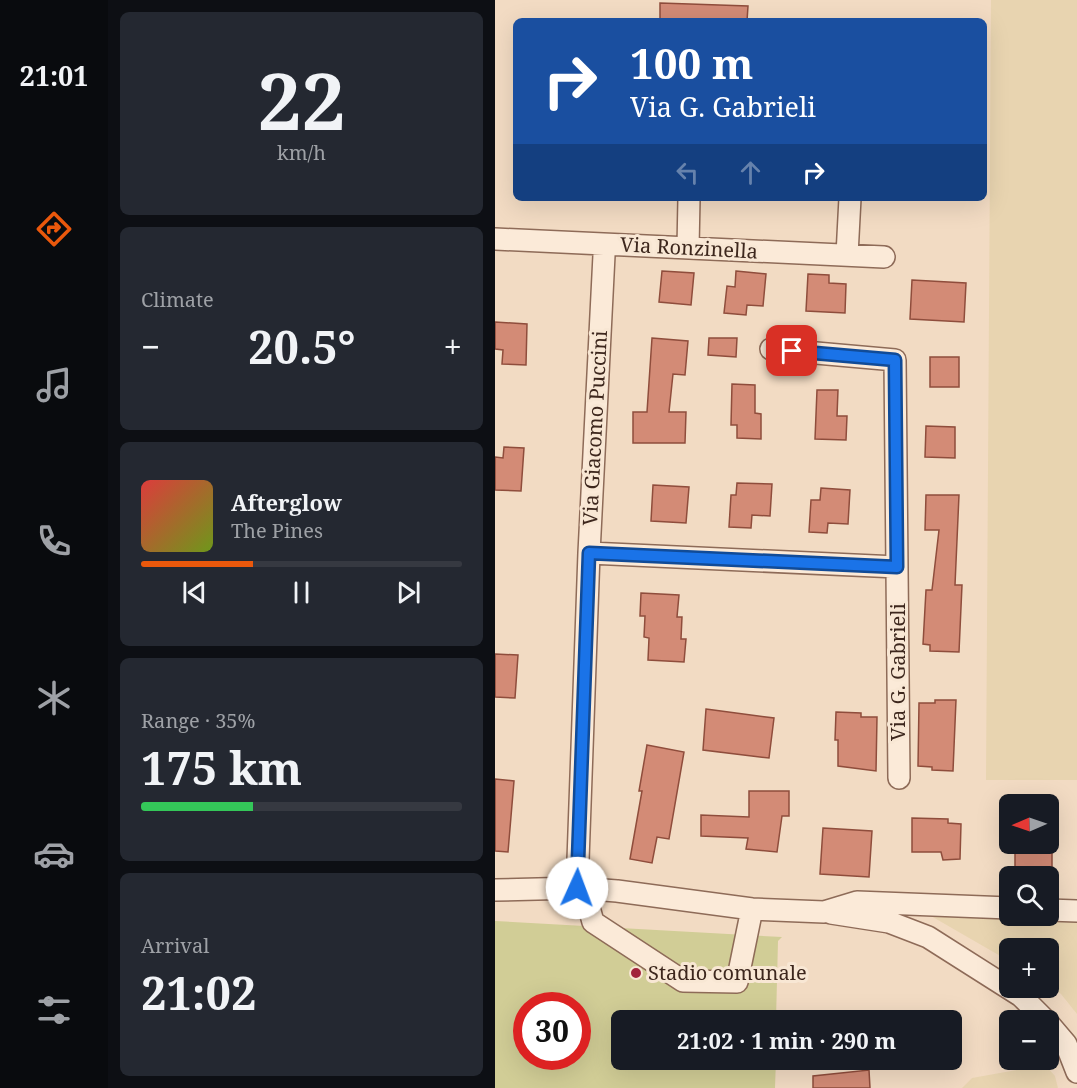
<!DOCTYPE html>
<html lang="en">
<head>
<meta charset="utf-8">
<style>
  body { margin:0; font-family:"Noto Serif",serif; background:#242831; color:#f1f3f6; height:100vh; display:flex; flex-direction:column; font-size:22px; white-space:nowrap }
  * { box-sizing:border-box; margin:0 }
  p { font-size:20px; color:#9ea1a6 }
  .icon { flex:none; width:33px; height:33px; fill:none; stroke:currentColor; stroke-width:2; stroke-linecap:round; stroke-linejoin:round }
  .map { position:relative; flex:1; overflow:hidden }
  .details { display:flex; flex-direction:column; gap:12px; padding:12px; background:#0d0f14; width:387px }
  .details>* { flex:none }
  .guide { position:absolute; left:18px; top:18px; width:474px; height:183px; border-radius:9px; box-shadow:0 6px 24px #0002; background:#1a4fa0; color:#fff; overflow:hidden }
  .needle { width:39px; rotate:268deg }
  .fabs { position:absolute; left:504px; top:794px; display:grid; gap:12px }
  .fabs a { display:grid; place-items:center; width:60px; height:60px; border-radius:9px; background:#171b24; box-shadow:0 6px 24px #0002; font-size:30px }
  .speed { position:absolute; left:18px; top:992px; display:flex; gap:12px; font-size:30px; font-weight:700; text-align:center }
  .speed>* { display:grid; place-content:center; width:78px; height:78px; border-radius:50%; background:#171b24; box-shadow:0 6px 24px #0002; line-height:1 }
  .speed .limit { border:9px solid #d22; background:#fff; color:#111 }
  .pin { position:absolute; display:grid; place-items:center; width:51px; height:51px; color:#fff; margin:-26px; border-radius:12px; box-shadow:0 3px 9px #0006 }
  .me { position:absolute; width:66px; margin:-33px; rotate:2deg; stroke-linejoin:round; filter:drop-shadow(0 0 4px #0008) }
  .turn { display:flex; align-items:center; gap:21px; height:126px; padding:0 18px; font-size:27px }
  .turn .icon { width:78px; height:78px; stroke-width:2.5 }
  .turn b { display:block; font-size:42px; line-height:51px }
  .lanes { display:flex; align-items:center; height:57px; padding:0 18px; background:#0003; justify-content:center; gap:30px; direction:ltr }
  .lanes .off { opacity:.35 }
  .big { font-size:45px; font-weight:700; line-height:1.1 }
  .details .widget { flex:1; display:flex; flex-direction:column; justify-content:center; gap:9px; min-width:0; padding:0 21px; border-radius:9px; background:#242831 }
  .details .dial { align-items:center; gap:0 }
  .dial b { font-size:78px; line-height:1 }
  .song { display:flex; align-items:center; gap:18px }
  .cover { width:72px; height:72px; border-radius:9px; background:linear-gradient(135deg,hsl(0 70% 55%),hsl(80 70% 35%)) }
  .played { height:6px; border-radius:3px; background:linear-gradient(90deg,#ea580c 35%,#363941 35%) }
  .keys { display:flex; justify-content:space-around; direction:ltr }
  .heat { display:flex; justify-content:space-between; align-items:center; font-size:33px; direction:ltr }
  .charge { height:9px; border-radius:4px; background:linear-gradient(90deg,#34c759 35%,#363941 0) }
  .trip { position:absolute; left:116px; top:1010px; width:351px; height:60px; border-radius:9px; background:#171b24; box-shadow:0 6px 24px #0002; font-weight:700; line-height:60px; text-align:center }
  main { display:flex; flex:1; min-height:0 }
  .tab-bar { display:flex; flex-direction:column; width:108px; justify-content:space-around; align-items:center; background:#090b0e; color:#9ea1a6 }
  .tab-bar .icon { width:42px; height:42px }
  .tab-bar .selected { color:#ea580c }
  .tab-bar b { font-size:27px; color:#f1f3f6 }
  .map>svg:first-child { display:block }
  .farmland { fill:#e8d4b0 }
  .green { fill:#d1cd96; fill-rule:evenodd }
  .building { fill:#d38b76; stroke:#8f4d3c; stroke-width:1.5 }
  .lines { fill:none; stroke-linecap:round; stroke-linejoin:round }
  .minor-casing { stroke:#8e6b58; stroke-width:24 }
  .minor { stroke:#fbead8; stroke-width:21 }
  .route-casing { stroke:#114b97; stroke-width:15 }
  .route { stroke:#1a73e8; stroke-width:10 }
  .poi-dot { fill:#a2233c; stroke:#f8e7d4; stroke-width:2 }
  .labels { text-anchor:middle; stroke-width:6; stroke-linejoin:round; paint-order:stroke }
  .street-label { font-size:20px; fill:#3d271d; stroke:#f8e7d4 }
  .poi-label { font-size:20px; fill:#3d271d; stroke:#f8e7d4; text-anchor:start }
</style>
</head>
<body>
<main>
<nav class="tab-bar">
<b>21:01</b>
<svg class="icon selected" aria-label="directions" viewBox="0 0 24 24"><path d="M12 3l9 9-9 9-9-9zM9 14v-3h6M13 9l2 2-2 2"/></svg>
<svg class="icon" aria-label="music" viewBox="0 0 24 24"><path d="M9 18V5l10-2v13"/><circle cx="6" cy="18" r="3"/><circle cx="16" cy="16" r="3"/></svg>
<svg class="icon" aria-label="phone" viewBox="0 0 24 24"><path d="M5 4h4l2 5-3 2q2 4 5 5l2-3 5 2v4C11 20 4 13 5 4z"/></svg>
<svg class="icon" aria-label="climate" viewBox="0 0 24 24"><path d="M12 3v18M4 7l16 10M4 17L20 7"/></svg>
<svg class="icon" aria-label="car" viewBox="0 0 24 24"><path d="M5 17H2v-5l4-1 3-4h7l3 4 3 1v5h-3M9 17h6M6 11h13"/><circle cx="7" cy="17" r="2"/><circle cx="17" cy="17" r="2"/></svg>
<svg class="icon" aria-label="filters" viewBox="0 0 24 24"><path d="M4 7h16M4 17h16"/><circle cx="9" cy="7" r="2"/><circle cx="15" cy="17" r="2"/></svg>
</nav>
<section class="details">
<div class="widget dial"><b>22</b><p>km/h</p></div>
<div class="widget"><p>Climate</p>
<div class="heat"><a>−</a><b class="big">20.5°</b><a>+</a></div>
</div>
<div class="widget">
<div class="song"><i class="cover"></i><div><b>Afterglow</b><p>The Pines</p></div></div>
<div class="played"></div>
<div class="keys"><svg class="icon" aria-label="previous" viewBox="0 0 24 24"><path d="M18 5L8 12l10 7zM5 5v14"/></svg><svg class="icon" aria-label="pause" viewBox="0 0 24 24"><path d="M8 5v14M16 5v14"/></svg><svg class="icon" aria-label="next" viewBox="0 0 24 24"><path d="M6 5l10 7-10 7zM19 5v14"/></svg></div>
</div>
<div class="widget"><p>Range · 35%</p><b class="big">175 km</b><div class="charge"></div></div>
<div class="widget"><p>Arrival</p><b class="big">21:02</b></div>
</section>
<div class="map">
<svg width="582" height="1088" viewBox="0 0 582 1088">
  <rect width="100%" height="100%" fill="#f2dbc3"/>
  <path class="farmland" d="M 496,0 L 582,0 L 582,780 L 491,780 Z
    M 582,908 L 582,1014 L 566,994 L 554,985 L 554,948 L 514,948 L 514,961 L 436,916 L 426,913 L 554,915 Z
    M 550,1065 L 560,1076 L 563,1088 L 467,1088 L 477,1078 Z"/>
  <path class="green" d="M 0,921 L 287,937 L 283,941 L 281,1020 L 126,1020 L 126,1059 L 281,1059 L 280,1088 L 0,1088 ZM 32,1005 L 82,1005 L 82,1056 L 32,1056 Z"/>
  <path class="building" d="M 165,3 L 253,6 L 252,21 L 165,21 Z
    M 167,271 L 199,273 L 196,305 L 164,302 Z
    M 241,271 L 271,274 L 268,306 L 252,305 L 251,315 L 229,313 L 232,286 L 240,287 Z
    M 313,274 L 334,275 L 334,283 L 351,284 L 350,313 L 311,311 Z
    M 417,280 L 471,283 L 469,322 L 415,319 Z
    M 0,322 L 32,324 L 31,365 L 7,364 L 8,350 L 0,349 Z
    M 157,338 L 193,341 L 190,375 L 178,374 L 174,412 L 191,412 L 190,443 L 138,443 L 138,412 L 152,412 Z
    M 214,338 L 242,338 L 241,357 L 213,355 Z
    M 435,357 L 464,357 L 464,387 L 435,387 Z
    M 237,384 L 260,385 L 260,413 L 266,414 L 266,439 L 242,438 L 242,425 L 236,425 Z
    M 322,390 L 343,390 L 342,416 L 352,416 L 351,440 L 320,439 Z
    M 431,426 L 460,427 L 460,458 L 430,457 Z
    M 9,447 L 29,448 L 26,491 L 0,490 L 0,457 L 8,458 Z
    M 242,483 L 277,484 L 275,516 L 257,515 L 256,528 L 234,527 L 236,495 L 241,495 Z
    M 158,485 L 194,487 L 191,523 L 156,521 Z
    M 326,488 L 355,490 L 353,524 L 333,523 L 332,533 L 314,532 L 316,500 L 325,500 Z
    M 431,495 L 464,495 L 460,585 L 467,585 L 464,652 L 435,651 L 435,645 L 428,644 L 431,590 L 437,590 L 444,530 L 430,530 Z
    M 146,593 L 184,595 L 182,617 L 187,617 L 186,639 L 191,639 L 189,662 L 153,660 L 154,638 L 149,637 L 150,616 L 145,616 Z
    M 0,654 L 23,655 L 20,698 L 0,697 Z
    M 440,700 L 461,700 L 458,771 L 437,770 L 437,767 L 423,766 L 424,703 L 440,703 Z
    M 211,709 L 279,718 L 274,758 L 208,750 Z
    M 341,712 L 366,713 L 366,717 L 382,717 L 381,771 L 343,766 L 343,740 L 340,740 Z
    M 152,745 L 189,752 L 174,839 L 162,837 L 157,863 L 135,859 L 147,791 L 144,791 Z
    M 0,779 L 19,781 L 13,852 L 0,851 Z
    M 254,791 L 294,791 L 294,816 L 287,816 L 282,852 L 251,849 L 253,838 L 206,836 L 206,815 L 254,817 Z
    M 417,818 L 453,819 L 453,823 L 466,824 L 465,859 L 448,860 L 446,852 L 417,852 Z
    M 328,828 L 377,831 L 374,877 L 325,874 Z
    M 520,849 L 557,849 L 557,876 L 520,876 Z
    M 374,1070 L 375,1088 L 318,1088 L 318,1076 Z"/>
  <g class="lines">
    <defs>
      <path id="minor" d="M 0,239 L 389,257
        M 193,248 L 194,198
        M 352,255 L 355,198
        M 276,349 L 400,360 L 404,778
        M 94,553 L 402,567
        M 82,888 L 94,553 L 109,255
        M 89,889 L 98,922 L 188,981 L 242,982 L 257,909
        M 0,890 L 82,888 L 122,891 L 257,909 L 329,912 L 362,902 L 514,908
        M 554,910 L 582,911
        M 336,913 L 394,922 L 433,937 L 526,996 L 550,1020
        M 554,1024 L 571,1044 L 582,1072"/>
    </defs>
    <use href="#minor" class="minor-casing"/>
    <use href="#minor" class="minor"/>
  </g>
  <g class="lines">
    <defs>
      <path id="route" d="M 82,888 L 94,553 L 402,567 L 400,360 L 297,351"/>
    </defs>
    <use href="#route" class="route-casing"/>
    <use href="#route" class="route"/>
  </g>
  <circle class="poi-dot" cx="141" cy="973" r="6"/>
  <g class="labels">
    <g class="street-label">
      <text transform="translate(194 248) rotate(3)" y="7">Via Ronzinella</text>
      <text transform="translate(100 428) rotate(-87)" y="7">Via Giacomo Puccini</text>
      <text transform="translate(403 672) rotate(-90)" y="7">Via G. Gabrieli</text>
    </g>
    <g class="poi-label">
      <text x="153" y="980">Stadio comunale</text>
    </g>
  </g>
</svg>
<div class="fabs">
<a><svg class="needle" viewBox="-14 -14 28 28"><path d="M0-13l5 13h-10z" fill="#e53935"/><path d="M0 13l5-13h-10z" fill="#9ea1a6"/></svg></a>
<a><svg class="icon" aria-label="search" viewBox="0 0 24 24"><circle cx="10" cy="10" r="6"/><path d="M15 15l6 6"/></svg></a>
<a>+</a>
<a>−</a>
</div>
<div class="speed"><div class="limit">30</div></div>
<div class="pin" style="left:297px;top:351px;background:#d93025"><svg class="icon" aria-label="arrive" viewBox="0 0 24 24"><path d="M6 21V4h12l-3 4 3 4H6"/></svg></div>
<svg class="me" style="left:82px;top:888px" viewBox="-20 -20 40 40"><circle r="19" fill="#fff"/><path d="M0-13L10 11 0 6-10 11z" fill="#1a73e8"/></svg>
<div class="trip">21:02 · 1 min · 290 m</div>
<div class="guide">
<div class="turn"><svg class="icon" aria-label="right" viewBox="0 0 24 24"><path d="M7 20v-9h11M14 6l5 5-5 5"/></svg><div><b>100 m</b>Via G. Gabrieli</div></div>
<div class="lanes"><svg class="icon off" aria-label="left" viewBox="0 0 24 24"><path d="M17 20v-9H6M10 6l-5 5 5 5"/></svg><svg class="icon off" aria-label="ahead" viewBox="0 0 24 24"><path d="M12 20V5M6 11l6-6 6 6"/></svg><svg class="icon" aria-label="right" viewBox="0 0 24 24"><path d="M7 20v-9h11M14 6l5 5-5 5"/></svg></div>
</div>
</div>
</main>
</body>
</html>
